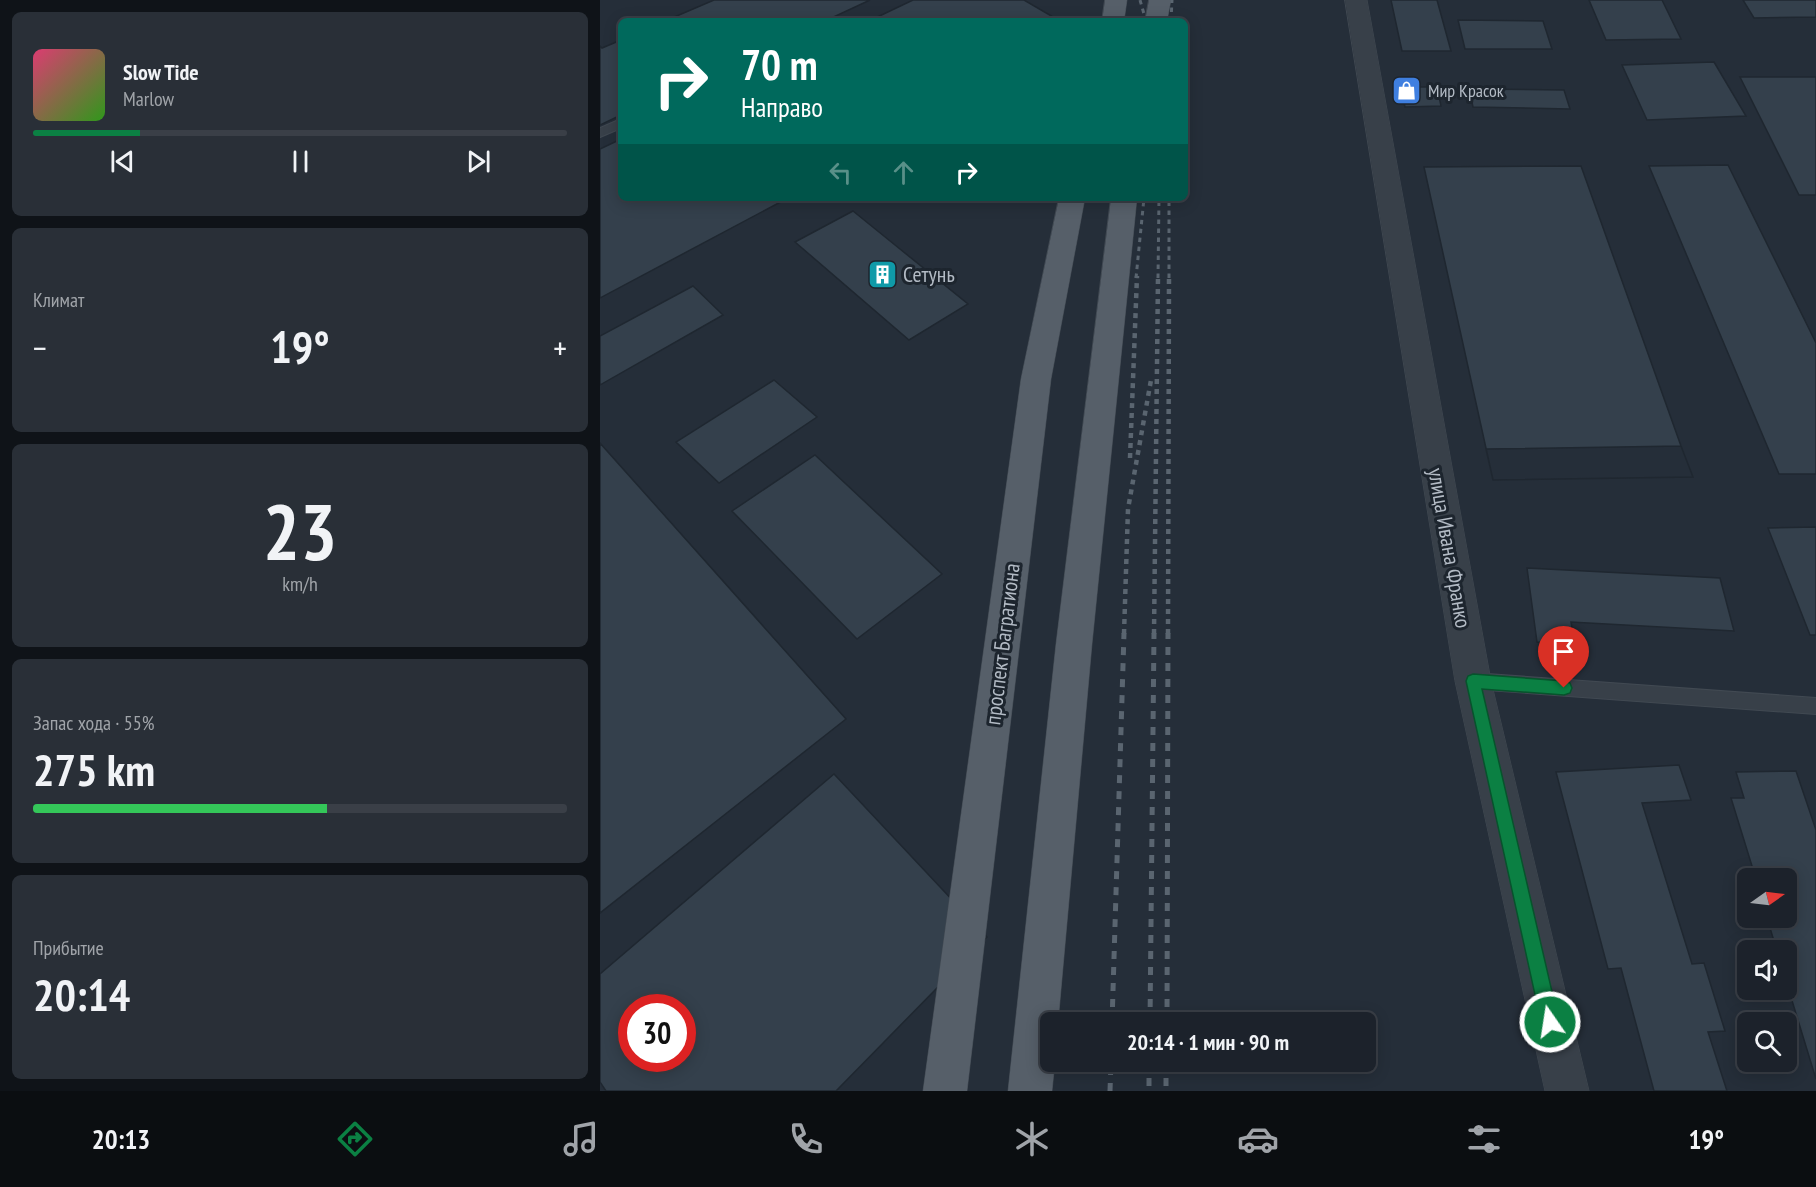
<!DOCTYPE html>
<html lang="ru">
<head>
<meta charset="utf-8">
<style>
  body { margin:0; font-family:"PT Sans Narrow",sans-serif; background:#292f37; color:#f1f3f6; height:100vh; display:flex; flex-direction:column; font-size:22px; white-space:nowrap }
  * { box-sizing:border-box; margin:0 }
  p { font-size:20px; color:#a0a4a9 }
  .icon { flex:none; width:33px; height:33px; fill:none; stroke:currentColor; stroke-width:2; stroke-linecap:round; stroke-linejoin:round }
  .map { position:relative; flex:1; overflow:hidden }
  .details { display:flex; flex-direction:column; gap:12px; padding:12px; background:#0f1318; width:600px }
  .details>* { flex:none }
  .guide { position:absolute; left:18px; top:18px; width:570px; height:183px; border-radius:9px; box-shadow:0 3px 15px #0003,0 0 0 2px #3a3f47; background:#00695c; color:#fff; overflow:hidden }
  .needle { width:39px; rotate:76deg }
  .fabs { position:absolute; left:1137px; top:868px; display:grid; gap:12px }
  .fabs a { display:grid; place-items:center; width:60px; height:60px; border-radius:9px; background:#1c222b; box-shadow:0 3px 15px #0003,0 0 0 2px #3a3f47; font-size:30px }
  .speed { position:absolute; left:18px; top:994px; display:flex; gap:12px; font-size:30px; font-weight:700; text-align:center }
  .speed>* { display:grid; place-content:center; width:78px; height:78px; border-radius:50%; background:#1c222b; box-shadow:0 3px 15px #0003,0 0 0 2px #3a3f47; line-height:1 }
  .speed .limit { border:9px solid #d22; background:#fff; color:#111 }
  .pin { position:absolute; display:grid; place-items:center; width:51px; height:51px; color:#fff; margin:-62px -26px; border-radius:50% 50% 50% 0; rotate:-45deg; box-shadow:0 0 6px #0007 }
  .pin .icon { rotate:45deg }
  .me { position:absolute; width:66px; margin:-33px; rotate:347deg; stroke-linejoin:round; filter:drop-shadow(0 0 4px #0008) }
  .turn { display:flex; align-items:center; gap:21px; height:126px; padding:0 24px; font-size:27px }
  .turn .icon { width:78px; height:78px; stroke-width:2.5 }
  .turn b { display:block; font-size:42px; line-height:51px }
  .lanes { display:flex; align-items:center; height:57px; padding:0 24px; background:#0003; justify-content:center; gap:30px; direction:ltr }
  .lanes .off { opacity:.35 }
  .big { font-size:45px; font-weight:700; line-height:1.1 }
  .details .card { flex:1; display:flex; flex-direction:column; justify-content:center; gap:9px; min-width:0; padding:0 21px; border-radius:9px; background:#292f37 }
  .details .dial { align-items:center; gap:0 }
  .dial b { font-size:78px; line-height:1 }
  .song { display:flex; align-items:center; gap:18px }
  .cover { width:72px; height:72px; border-radius:9px; background:linear-gradient(135deg,hsl(340 70% 55%),hsl(110 70% 35%)) }
  .played { height:6px; border-radius:3px; background:linear-gradient(90deg,#0b8043 20%,#3a3f47 20%) }
  .keys { display:flex; justify-content:space-around; direction:ltr }
  .heat { display:flex; justify-content:space-between; align-items:center; font-size:33px; direction:ltr }
  .charge { height:9px; border-radius:4px; background:linear-gradient(90deg,#34c759 55%,#3a3f47 0) }
  .trip { position:absolute; left:440px; top:1012px; width:336px; height:60px; border-radius:9px; background:#1c222b; box-shadow:0 3px 15px #0003,0 0 0 2px #3a3f47; font-weight:700; line-height:60px; text-align:center }
  .tab-bar { display:flex; height:96px; justify-content:space-around; align-items:center; background:#0b0e11; color:#a0a4a9 }
  .tab-bar .icon { width:42px; height:42px }
  .tab-bar .selected { color:#0b8043 }
  .tab-bar b { font-size:27px; color:#f1f3f6 }
  main { display:flex; flex:1; min-height:0 }
  .map>svg:first-child { display:block }
  .building { fill:#34404c; stroke:#1f2730; stroke-width:1.5; fill-rule:evenodd }
  .lines { fill:none; stroke-linecap:round; stroke-linejoin:round }
  .service-casing { stroke:#414952; stroke-width:2 }
  .minor-casing { stroke:#414952; stroke-width:1 }
  .primary-casing { stroke:#414952; stroke-width:1 }
  .service { fill:#384049; fill-rule:evenodd }
  .minor { fill:#384049; fill-rule:evenodd }
  .primary { fill:#565f69; fill-rule:evenodd }
  .rail-far2 { stroke:#5a6570; stroke-width:3; stroke-dasharray:4.5 4.5; stroke-linecap:butt }
  .rail-far1 { stroke:#5a6570; stroke-width:4.5; stroke-dasharray:5 5; stroke-linecap:butt }
  .rail { stroke:#5a6570; stroke-width:5; stroke-dasharray:8 8; stroke-linecap:butt }
  .route { fill:#0b8043; stroke:#07532c; stroke-width:1.5 }
  .labels { text-anchor:middle; stroke-width:6; stroke-linejoin:round; paint-order:stroke }
  .far-poi-label { font-size:18px; fill:#b3bbc5; stroke:#1d252e; text-anchor:start }
  .poi-label { font-size:22px; fill:#b3bbc5; stroke:#1d252e; text-anchor:start }
  .street-label { font-size:22px; fill:#b3bbc5; stroke:#1d252e }
</style>
</head>
<body>
<main>
<section class="details">
<div class="card">
<div class="song"><i class="cover"></i><div><b>Slow Tide</b><p>Marlow</p></div></div>
<div class="played"></div>
<div class="keys"><svg class="icon" aria-label="previous" viewBox="0 0 24 24"><path d="M18 5L8 12l10 7zM5 5v14"/></svg><svg class="icon" aria-label="pause" viewBox="0 0 24 24"><path d="M8 5v14M16 5v14"/></svg><svg class="icon" aria-label="next" viewBox="0 0 24 24"><path d="M6 5l10 7-10 7zM19 5v14"/></svg></div>
</div>
<div class="card"><p>Климат</p>
<div class="heat"><a>−</a><b class="big">19°</b><a>+</a></div>
</div>
<div class="card dial"><b>23</b><p>km/h</p></div>
<div class="card"><p>Запас хода · 55%</p><b class="big">275 km</b><div class="charge"></div></div>
<div class="card"><p>Прибытие</p><b class="big">20:14</b></div>
</section>
<div class="map">
<svg width="1216" height="1091" viewBox="0 0 1216 1091">
  <rect width="100%" height="100%" fill="#252e39"/>
  <path class="building" d="M 114,0 L 270,0 L 225,21 L 65,21 Z
    M 313,0 L 424,0 L 460,21 L 269,21 Z
    M 791,0 L 837,0 L 851,51 L 802,51 Z
    M 989,0 L 1062,0 L 1081,39 L 1006,40 Z
    M 1143,0 L 1216,0 L 1216,17 L 1154,18 Z
    M 858,20 L 943,21 L 952,49 L 865,49 Z
    M 21,40 L 21,115 L 0,125 L 0,46 L 2,48 Z
    M 1114,62 L 1146,116 L 1047,120 L 1022,65 Z
    M 1140,77 L 1216,77 L 1216,195 L 1199,195 Z
    M 800,87 L 837,87 L 841,106 L 805,107 Z
    M 869,89 L 964,90 L 970,109 L 873,107 Z
    M 21,139 L 21,198 L 188,198 L 0,298 L 0,149 Z
    M 1128,165 L 1216,343 L 1216,474 L 1179,474 L 1049,166 Z
    M 981,166 L 1081,446 L 1093,477 L 893,480 L 824,167 Z
    M 253,211 L 295,245 L 368,304 L 309,340 L 195,242 Z
    M 93,286 L 123,315 L 0,385 L 0,336 Z
    M 174,380 L 217,417 L 119,483 L 76,442 Z
    M 0,443 L 246,719 L 0,913 Z
    M 1081,446 L 1093,477 L 893,480 L 886,449 Z
    M 215,455 L 342,574 L 257,639 L 132,511 Z
    M 1216,527 L 1216,635 L 1210,635 L 1168,528 Z
    M 927,568 L 1120,578 L 1134,631 L 971,622 L 975,645 L 937,642 Z
    M 1079,765 L 1091,800 L 1042,803 L 1092,964 L 1104,963 L 1125,1031 L 1108,1032 L 1127,1091 L 1054,1091 L 1021,968 L 1008,969 L 956,772 Z
    M 1196,771 L 1216,830 L 1216,1079 L 1186,981 L 1186,951 L 1177,951 L 1167,918 L 1186,918 L 1186,879 L 1156,879 L 1131,798 L 1144,798 L 1136,772 Z
    M 234,774 L 387,937 L 236,1091 L 6,1091 L 0,1082 L 0,974 ZM 32,1008 L 82,1008 L 82,1059 L 32,1059 Z"/>
  <g class="lines">
    <defs>
      <path id="service" d="M 21,119 L 21,128 L 0,137 L 0,128 Z
        M 873,673 L 1216,698 L 1216,714 L 873,689 L 867,687 L 864,681 L 867,675 Z"/>
      <path id="minor" d="M 745,0 L 767,0 L 891,681 L 989,1091 L 945,1091 L 855,681 Z"/>
      <path id="primary" d="M 505,0 L 527,0 L 524,21 L 502,21 Z
        M 549,0 L 571,0 L 567,21 L 545,21 Z
        M 459,198 L 485,198 L 451,379 L 367,1091 L 323,1091 L 421,379 Z
        M 511,198 L 537,198 L 492,644 L 458,1023 L 450,1023 L 450,1062 L 455,1062 L 452,1091 L 408,1091 L 456,644 Z"/>
    </defs>
    <use href="#service" class="service-casing"/>
    <use href="#minor" class="minor-casing"/>
    <use href="#primary" class="primary-casing"/>
    <use href="#service" class="service"/>
    <use href="#minor" class="minor"/>
    <use href="#primary" class="primary"/>
    <path class="rail-far2" d="M 540,0 L 546,21
      M 571,21 L 572,0
      M 536,278 L 544,198
      M 558,278 L 559,198
      M 569,278 L 569,198"/>
    <path class="rail-far1" d="M 530,458 L 537,276
      M 524,634 L 528,509 L 551,380
      M 554,634 L 558,276
      M 568,634 L 569,276"/>
    <path class="rail" d="M 512,1023 L 524,633
      M 550,1023 L 554,633
      M 567,1023 L 568,633
      M 549,1062 L 549,1091
      M 566,1062 L 566,1091
      M 510,1091 L 511,1062"/>
  </g>
  <path class="route" d="M 873,674 L 964,681 L 970,683 L 972,688 L 970,693 L 964,695 L 882,689 L 959,1022 L 957,1029 L 950,1031 L 944,1029 L 941,1022 L 866,681 L 868,676 Z"/>
  <defs>
    <symbol id="shop-square" viewBox="-11 -11 22 22"><rect x="-9" y="-9" width="18" height="18" rx="4" fill="#3f7fe0" stroke="#1d252e"/><path d="M-5-2.5h2.3a2.7 3.5 0 0 1 5.4 0H5L5.5 6h-11ZM-1.5-2.5h3a1.5 2.3 0 0 0-3 0Z" fill="#fff"/></symbol>
    <symbol id="building-square" viewBox="-11 -11 22 22"><rect x="-9" y="-9" width="18" height="18" rx="4" fill="#0f9aa8" stroke="#1d252e"/><path d="M-4-6H4V6H1V3H-1V6H-4ZM-2.5-4.3h1.7v1.8h-1.7ZM.8-4.3h1.7v1.8H.8ZM-2.5-1h1.7V.8h-1.7ZM.8-1h1.7V.8H.8Z" fill="#fff"/></symbol>
  </defs>
  <g fill-rule="evenodd">
    <use href="#shop-square" x="790" y="74" width="33" height="33"/>
    <use href="#building-square" x="266" y="258" width="33" height="33"/>
  </g>
  <g class="labels">
    <g class="far-poi-label">
      <text x="828" y="97">Мир Красок</text>
    </g>
    <g class="poi-label">
      <text x="303" y="282">Сетунь</text>
    </g>
    <g class="street-label">
      <text transform="translate(850 548) rotate(80)" y="8">улица Ивана Франко</text>
      <text transform="translate(402 644) rotate(-83)" y="8">проспект Багратиона</text>
    </g>
  </g>
</svg>
<div class="fabs">
<a><svg class="needle" viewBox="-14 -14 28 28"><path d="M0-13l5 13h-10z" fill="#e53935"/><path d="M0 13l5-13h-10z" fill="#a0a4a9"/></svg></a>
<a><svg class="icon" aria-label="sound" viewBox="0 0 24 24"><path d="M4 9h4l5-4v14l-5-4H4zM17 9q2 3 0 6"/></svg></a>
<a><svg class="icon" aria-label="search" viewBox="0 0 24 24"><circle cx="10" cy="10" r="6"/><path d="M15 15l6 6"/></svg></a>
</div>
<div class="speed"><div class="limit">30</div></div>
<div class="pin" style="left:964px;top:688px;background:#d93025"><svg class="icon" aria-label="arrive" viewBox="0 0 24 24"><path d="M6 21V4h12l-3 4 3 4H6"/></svg></div>
<svg class="me" style="left:950px;top:1022px" viewBox="-20 -20 40 40"><circle r="17" fill="#0b8043" stroke="#fff" stroke-width="3"/><path d="M0-11L8 9 0 5-8 9z" fill="#fff"/></svg>
<div class="trip">20:14 · 1 мин · 90 m</div>
<div class="guide">
<div class="turn"><svg class="icon" aria-label="right" viewBox="0 0 24 24"><path d="M7 20v-9h11M14 6l5 5-5 5"/></svg><div><b>70 m</b>Направо</div></div>
<div class="lanes"><svg class="icon off" aria-label="left" viewBox="0 0 24 24"><path d="M17 20v-9H6M10 6l-5 5 5 5"/></svg><svg class="icon off" aria-label="ahead" viewBox="0 0 24 24"><path d="M12 20V5M6 11l6-6 6 6"/></svg><svg class="icon" aria-label="right" viewBox="0 0 24 24"><path d="M7 20v-9h11M14 6l5 5-5 5"/></svg></div>
</div>
</div>
</main>
<nav class="tab-bar">
<b>20:13</b>
<svg class="icon selected" aria-label="directions" viewBox="0 0 24 24"><path d="M12 3l9 9-9 9-9-9zM9 14v-3h6M13 9l2 2-2 2"/></svg>
<svg class="icon" aria-label="music" viewBox="0 0 24 24"><path d="M9 18V5l10-2v13"/><circle cx="6" cy="18" r="3"/><circle cx="16" cy="16" r="3"/></svg>
<svg class="icon" aria-label="phone" viewBox="0 0 24 24"><path d="M5 4h4l2 5-3 2q2 4 5 5l2-3 5 2v4C11 20 4 13 5 4z"/></svg>
<svg class="icon" aria-label="climate" viewBox="0 0 24 24"><path d="M12 3v18M4 7l16 10M4 17L20 7"/></svg>
<svg class="icon" aria-label="car" viewBox="0 0 24 24"><path d="M5 17H2v-5l4-1 3-4h7l3 4 3 1v5h-3M9 17h6M6 11h13"/><circle cx="7" cy="17" r="2"/><circle cx="17" cy="17" r="2"/></svg>
<svg class="icon" aria-label="filters" viewBox="0 0 24 24"><path d="M4 7h16M4 17h16"/><circle cx="9" cy="7" r="2"/><circle cx="15" cy="17" r="2"/></svg>
<b>19°</b>
</nav>
</body>
</html>
